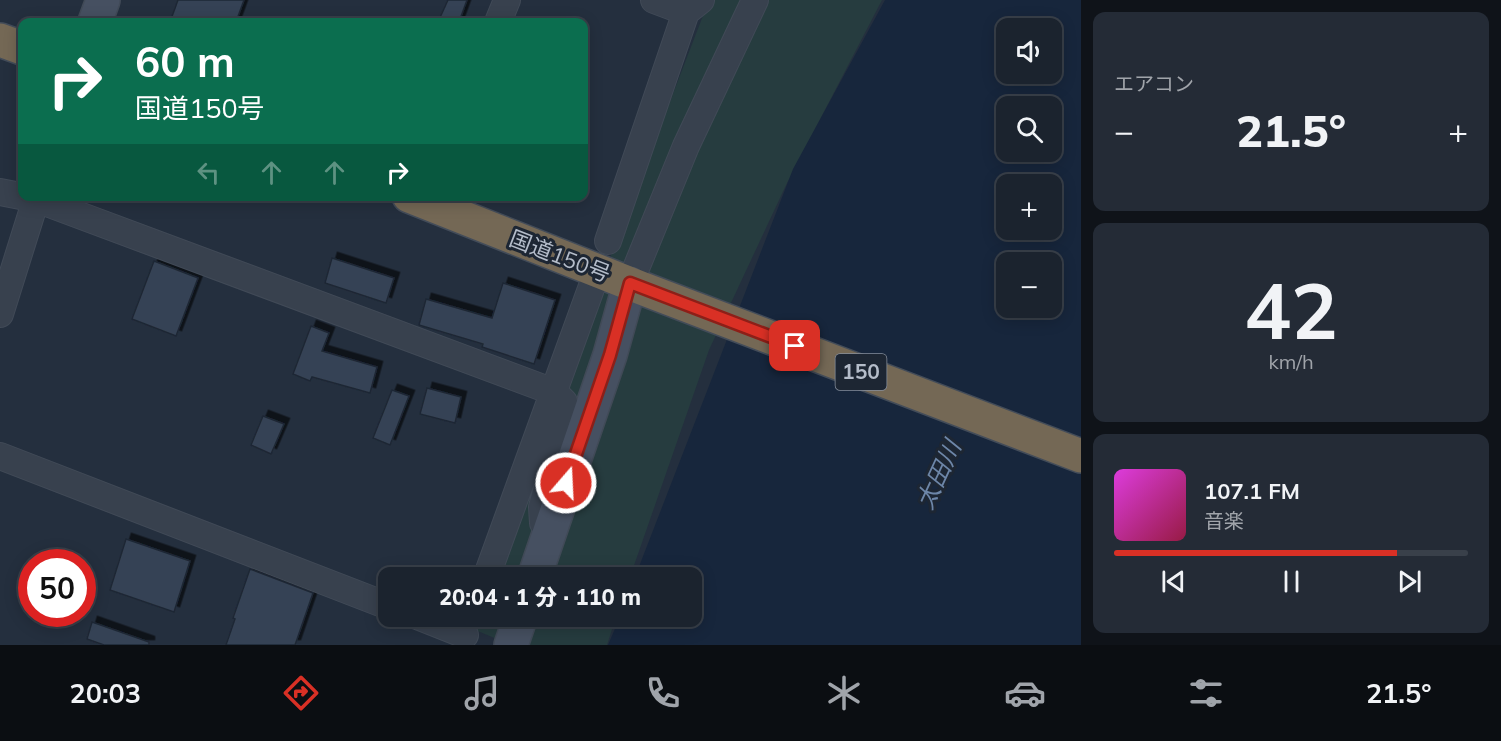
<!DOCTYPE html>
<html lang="ja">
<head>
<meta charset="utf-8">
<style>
  body { margin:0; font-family:Mulish,"Noto Sans JP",sans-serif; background:#242b36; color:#f1f3f6; height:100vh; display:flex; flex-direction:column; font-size:22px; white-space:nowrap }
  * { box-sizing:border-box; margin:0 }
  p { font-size:20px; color:#a0a4aa }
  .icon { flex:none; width:33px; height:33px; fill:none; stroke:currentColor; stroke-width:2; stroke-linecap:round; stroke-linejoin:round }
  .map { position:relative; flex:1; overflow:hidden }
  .drawer { display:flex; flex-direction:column; gap:12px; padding:12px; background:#0f1319; width:420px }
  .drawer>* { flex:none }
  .banner { position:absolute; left:18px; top:18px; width:570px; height:183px; border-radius:12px; box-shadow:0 3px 15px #0003,0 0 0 2px #39404a; background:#0b6e4f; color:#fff; overflow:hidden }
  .tools { position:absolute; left:996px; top:18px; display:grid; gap:12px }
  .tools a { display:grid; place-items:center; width:66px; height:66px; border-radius:12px; background:#1b232e; box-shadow:0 3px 15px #0003,0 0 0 2px #39404a; font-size:30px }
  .speed { position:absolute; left:18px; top:549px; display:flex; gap:12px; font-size:30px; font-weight:700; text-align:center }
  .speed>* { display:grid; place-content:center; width:78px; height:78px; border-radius:50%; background:#1b232e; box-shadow:0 3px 15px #0003,0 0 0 2px #39404a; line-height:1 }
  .speed .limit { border:9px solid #d22; background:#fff; color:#111 }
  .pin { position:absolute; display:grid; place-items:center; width:51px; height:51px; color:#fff; margin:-26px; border-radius:12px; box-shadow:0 3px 9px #0006 }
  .me { position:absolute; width:66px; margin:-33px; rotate:19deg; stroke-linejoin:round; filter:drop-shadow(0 0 4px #0008) }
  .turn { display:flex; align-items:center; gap:21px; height:126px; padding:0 18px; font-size:27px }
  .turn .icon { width:78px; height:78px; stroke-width:2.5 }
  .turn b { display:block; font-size:42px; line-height:51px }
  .lanes { display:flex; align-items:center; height:57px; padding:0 18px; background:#0003; justify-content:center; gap:30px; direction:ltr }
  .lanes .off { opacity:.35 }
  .big { font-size:45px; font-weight:800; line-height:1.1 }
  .drawer .widget { flex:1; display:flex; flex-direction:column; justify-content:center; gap:9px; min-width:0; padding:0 21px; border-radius:12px; background:#242b36 }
  .drawer .dial { align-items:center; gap:0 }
  .dial b { font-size:78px; line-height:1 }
  .song { display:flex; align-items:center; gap:18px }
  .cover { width:72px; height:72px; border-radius:9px; background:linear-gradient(135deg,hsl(300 70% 55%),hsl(340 70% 35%)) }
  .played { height:6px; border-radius:3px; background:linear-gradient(90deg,#d93025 80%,#39404a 80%) }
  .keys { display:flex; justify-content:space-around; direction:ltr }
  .heat { display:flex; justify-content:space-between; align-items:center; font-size:33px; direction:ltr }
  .trip { position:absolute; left:378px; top:567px; width:324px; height:60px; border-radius:12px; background:#1b232e; box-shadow:0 3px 15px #0003,0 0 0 2px #39404a; font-weight:800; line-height:60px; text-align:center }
  .tab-bar { display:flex; height:96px; justify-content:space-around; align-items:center; background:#0b0e12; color:#a0a4aa }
  .tab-bar .icon { width:42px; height:42px }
  .tab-bar .current { color:#d93025 }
  .tab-bar b { font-size:27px; color:#f1f3f6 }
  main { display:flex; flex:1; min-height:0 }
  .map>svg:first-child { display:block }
  .green { fill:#263c3f }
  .water { fill:#17263c; fill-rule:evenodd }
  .building { fill:#364354; stroke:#1f2835; stroke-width:1.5; filter:url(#shadow) }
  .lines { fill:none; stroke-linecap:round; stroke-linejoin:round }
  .street-casing { stroke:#414a57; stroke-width:28 }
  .secondary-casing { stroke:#414a57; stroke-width:36 }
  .highway-casing { stroke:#434c59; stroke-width:36 }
  .street { stroke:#38414e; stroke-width:26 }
  .secondary { stroke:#465061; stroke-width:33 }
  .highway { stroke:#746855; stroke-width:33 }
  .route-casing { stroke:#8d1f18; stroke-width:15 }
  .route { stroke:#d93025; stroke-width:10 }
  .labels { text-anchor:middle; stroke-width:6; stroke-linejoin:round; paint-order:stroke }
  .shield { fill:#1d2633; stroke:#878f9c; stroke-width:1.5 }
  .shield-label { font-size:21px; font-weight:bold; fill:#b4bcc9 }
  .street-label { font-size:22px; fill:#b4bcc9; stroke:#1d2633 }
  .water-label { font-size:24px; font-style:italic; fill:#6d86a8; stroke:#1d2633 }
</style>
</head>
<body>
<main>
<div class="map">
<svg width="1081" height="645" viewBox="0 0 1081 645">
  <defs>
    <filter id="shadow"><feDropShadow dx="5.5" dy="-5.5" stdDeviation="0" flood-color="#0009"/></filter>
  </defs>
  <rect width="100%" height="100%" fill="#242f3e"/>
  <path class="green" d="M 709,0 L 882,0 L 787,183 L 709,350 L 630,577 L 487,578 Z
    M 472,617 L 616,617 L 607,645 L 511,645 L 468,627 Z"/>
  <path class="water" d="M 885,0 L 1081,0 L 1081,645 L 608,645 L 620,617 L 692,616 L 692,578 L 635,577 L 793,169 ZM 1006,28 L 1052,28 L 1052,74 L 1006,74 ZM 1006,106 L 1052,106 L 1052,152 L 1006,152 ZM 1006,184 L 1052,184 L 1052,230 L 1006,230 ZM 1006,262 L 1052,262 L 1052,308 L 1006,308 Z"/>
  <path class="building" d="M 178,0 L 244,0 L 236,22 L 170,22 Z
    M 448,0 L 467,0 L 459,22 L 438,22 Z
    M 332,258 L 394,278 L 386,303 L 325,283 Z
    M 154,261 L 198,278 L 176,336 L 132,319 Z
    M 503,283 L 555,300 L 534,364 L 482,347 L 483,344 L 419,325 L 426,299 L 492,318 Z
    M 311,326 L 329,333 L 322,351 L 377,367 L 370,393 L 312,377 L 310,381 L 293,374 Z
    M 427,388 L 461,397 L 455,423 L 420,414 Z
    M 392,390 L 409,396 L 390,445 L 373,438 Z
    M 263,416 L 284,424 L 271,454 L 251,445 Z
    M 126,539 L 190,561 L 174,612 L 110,590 Z
    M 250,569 L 313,593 L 295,645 L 226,645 L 235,619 L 233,618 Z
    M 92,622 L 149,642 L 149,645 L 104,645 L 87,639 Z"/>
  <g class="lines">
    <defs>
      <path id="street" d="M 654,0 L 686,12
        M 498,22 L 507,0
        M 0,192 L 36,199 L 554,392 L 564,402 L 562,432 L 542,507 L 543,523
        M 608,241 L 686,12 L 701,0
        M 630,283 L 686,146 L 755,0
        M 0,314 L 37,196
        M 0,456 L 388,606
        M 486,578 L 592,286
        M 417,616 L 465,635"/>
      <path id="secondary" d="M 95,22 L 103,0
        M 534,578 L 610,355 L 630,283
        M 511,645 L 521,616"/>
      <path id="highway" d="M 0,40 L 22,48
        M 409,196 L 641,288 L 1081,456"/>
    </defs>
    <use href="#street" class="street-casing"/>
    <use href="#secondary" class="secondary-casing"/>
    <use href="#highway" class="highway-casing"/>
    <use href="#street" class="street"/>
    <use href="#secondary" class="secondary"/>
    <use href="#highway" class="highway"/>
  </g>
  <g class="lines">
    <defs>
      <path id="route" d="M 566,483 L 610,355 L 630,283 L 795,346"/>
    </defs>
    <use href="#route" class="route-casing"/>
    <use href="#route" class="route"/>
  </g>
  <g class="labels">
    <rect class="shield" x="835.5" y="354" width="51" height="36" rx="4.5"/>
    <g class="shield-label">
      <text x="861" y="379">150</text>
    </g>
    <g class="street-label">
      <text transform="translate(560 256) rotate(21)" y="8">国道150号</text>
    </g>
    <g class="water-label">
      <text transform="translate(939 475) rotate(-65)" y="8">太田川</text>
    </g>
  </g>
</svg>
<div class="tools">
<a><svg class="icon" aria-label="sound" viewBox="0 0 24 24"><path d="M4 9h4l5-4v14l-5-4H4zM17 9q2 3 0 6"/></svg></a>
<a><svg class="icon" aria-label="search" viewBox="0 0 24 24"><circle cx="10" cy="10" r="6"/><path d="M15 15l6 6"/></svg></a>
<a>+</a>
<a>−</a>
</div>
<div class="speed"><div class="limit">50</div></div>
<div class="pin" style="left:795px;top:346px;background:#d93025"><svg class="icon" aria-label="arrive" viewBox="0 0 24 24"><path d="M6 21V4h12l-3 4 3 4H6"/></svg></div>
<svg class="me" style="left:566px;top:483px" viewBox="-20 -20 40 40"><circle r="17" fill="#d93025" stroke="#fff" stroke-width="3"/><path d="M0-11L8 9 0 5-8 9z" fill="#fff"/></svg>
<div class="trip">20:04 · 1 分 · 110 m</div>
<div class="banner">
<div class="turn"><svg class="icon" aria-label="right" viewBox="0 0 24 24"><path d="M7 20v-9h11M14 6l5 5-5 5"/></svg><div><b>60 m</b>国道150号</div></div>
<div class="lanes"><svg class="icon off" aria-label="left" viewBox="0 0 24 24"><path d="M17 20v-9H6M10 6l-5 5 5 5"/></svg><svg class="icon off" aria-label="ahead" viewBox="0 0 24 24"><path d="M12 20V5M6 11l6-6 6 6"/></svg><svg class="icon off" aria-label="ahead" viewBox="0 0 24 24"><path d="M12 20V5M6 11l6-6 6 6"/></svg><svg class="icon" aria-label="right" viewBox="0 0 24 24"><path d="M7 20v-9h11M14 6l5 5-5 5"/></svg></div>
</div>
</div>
<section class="drawer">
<div class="widget"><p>エアコン</p>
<div class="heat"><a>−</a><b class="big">21.5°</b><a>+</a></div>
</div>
<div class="widget dial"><b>42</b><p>km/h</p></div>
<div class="widget">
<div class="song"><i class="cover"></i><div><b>107.1 FM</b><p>音楽</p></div></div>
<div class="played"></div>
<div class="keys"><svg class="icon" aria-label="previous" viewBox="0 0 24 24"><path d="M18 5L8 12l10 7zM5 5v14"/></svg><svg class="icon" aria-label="pause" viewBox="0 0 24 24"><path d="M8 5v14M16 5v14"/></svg><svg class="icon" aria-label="next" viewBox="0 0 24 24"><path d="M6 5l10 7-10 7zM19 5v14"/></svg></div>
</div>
</section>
</main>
<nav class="tab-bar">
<b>20:03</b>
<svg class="icon current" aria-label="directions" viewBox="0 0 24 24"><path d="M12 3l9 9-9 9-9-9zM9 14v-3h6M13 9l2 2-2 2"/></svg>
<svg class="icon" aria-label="music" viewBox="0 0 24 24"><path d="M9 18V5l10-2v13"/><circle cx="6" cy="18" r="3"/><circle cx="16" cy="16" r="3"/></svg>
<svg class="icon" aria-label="phone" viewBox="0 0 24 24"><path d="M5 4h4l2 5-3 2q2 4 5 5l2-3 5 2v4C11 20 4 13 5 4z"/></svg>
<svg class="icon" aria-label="climate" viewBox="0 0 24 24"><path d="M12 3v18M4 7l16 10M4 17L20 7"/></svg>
<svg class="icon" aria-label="car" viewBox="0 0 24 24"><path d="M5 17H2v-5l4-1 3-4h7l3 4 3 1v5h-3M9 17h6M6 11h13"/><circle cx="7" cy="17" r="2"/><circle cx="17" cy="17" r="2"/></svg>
<svg class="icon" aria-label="filters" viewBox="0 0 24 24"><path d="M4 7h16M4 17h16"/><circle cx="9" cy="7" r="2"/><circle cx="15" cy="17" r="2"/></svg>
<b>21.5°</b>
</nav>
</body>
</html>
